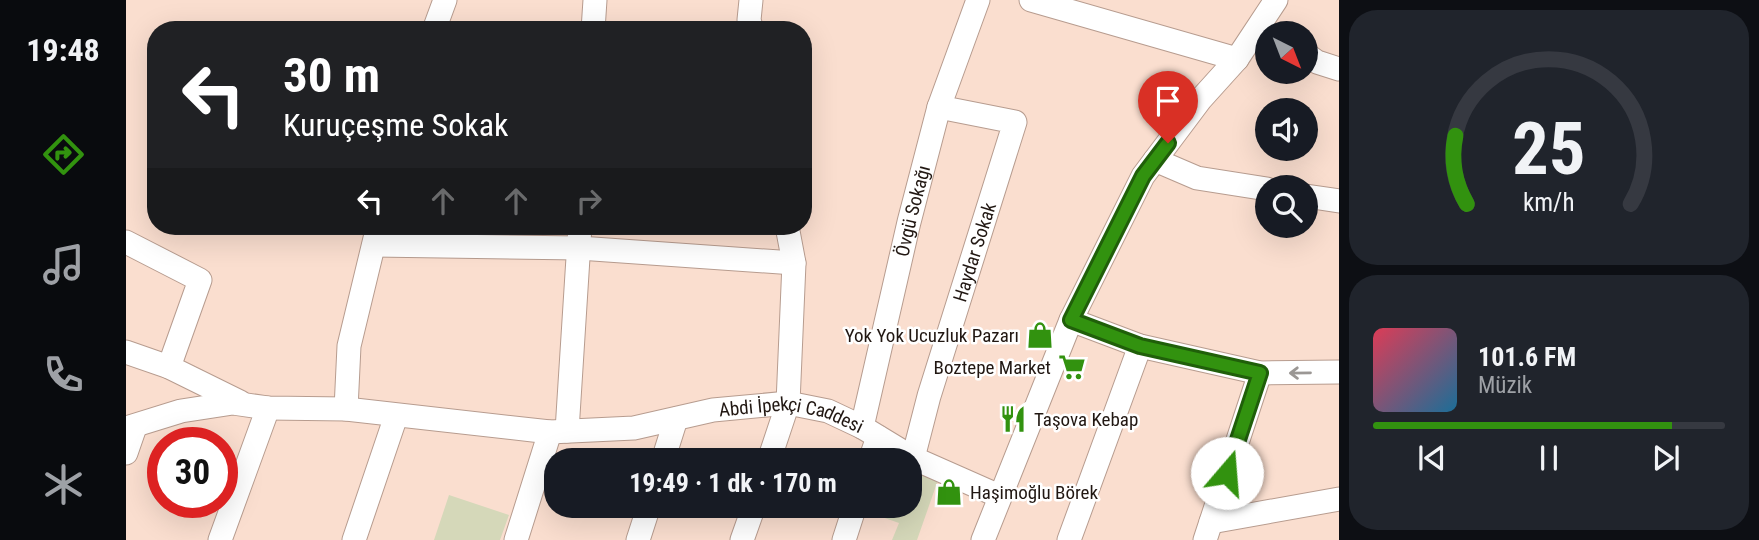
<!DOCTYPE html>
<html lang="tr">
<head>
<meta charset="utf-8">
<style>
  body { margin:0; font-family:"Roboto Condensed",sans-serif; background:#20242c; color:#f1f3f6; height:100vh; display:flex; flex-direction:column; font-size:26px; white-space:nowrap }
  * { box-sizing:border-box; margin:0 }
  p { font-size:23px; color:#9ea1a6 }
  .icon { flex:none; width:38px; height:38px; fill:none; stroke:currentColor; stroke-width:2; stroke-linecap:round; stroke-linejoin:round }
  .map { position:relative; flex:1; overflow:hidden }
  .details { display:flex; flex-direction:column; gap:10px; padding:10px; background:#0d0f14; width:420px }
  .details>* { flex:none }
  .top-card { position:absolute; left:21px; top:21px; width:665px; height:214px; border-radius:28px; box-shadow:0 7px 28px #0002; background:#202124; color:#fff; overflow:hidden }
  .needle { width:46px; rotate:138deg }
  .buttons { position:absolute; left:1129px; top:21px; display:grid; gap:14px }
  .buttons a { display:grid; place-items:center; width:63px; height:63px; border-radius:50%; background:#171b24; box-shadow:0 7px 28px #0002; font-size:35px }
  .speed { position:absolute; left:21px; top:427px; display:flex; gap:14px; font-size:35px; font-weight:700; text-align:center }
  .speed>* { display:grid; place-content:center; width:91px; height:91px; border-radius:50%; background:#171b24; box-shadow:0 7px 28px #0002; line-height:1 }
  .speed .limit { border:10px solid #d22; background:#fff; color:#111 }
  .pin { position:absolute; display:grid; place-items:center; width:60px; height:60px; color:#fff; margin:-72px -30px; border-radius:50% 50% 50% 0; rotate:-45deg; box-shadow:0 0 7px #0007 }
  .pin .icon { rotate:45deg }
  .me { position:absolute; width:77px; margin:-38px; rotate:18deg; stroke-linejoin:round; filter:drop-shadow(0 0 5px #0008) }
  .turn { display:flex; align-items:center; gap:24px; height:147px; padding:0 21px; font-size:32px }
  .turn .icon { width:91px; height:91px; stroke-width:2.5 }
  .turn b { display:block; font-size:49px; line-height:60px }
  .lanes { display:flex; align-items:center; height:66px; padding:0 21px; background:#0003; justify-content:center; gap:35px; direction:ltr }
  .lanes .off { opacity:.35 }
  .details .tile { flex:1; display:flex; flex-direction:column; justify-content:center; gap:10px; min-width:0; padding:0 24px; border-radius:28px; background:#20242c }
  .details .dial { align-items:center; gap:0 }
  .dial svg { height:182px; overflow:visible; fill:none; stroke:#363941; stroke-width:7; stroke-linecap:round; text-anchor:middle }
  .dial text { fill:#f1f3f6; stroke:none }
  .song { display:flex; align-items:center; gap:21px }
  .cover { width:84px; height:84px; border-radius:10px; background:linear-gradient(135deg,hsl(350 70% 55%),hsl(200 70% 35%)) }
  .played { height:7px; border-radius:4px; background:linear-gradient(90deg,#32920f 85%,#363941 85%) }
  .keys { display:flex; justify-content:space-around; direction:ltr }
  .trip { position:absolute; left:418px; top:448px; width:378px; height:70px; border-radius:28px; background:#171b24; box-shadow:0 7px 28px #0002; font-weight:700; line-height:70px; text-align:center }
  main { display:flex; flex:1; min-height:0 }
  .dock { display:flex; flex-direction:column; width:126px; justify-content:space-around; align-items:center; background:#090b0e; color:#9ea1a6 }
  .dock .icon { width:49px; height:49px }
  .dock .on { color:#32920f }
  .dock b { font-size:32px; color:#f1f3f6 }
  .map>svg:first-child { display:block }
  .green { fill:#d5d8b9 }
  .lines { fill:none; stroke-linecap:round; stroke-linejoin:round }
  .minor-casing { stroke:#b79c8f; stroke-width:25 }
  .minor { stroke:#fff; stroke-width:23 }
  .oneway { stroke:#9b9794 }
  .route-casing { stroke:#205f0a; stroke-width:18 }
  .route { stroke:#32920f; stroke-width:12 }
  .labels { text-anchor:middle; stroke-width:5; stroke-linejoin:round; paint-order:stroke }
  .street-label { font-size:19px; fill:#211712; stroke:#fff }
  .poi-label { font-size:19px; fill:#211712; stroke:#fff; text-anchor:end }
</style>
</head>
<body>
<main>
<nav class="dock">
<b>19:48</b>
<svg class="icon on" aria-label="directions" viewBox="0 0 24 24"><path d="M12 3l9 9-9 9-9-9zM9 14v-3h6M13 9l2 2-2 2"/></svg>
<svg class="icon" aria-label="music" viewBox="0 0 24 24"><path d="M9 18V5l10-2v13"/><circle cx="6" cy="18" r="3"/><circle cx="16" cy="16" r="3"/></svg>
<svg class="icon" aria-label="phone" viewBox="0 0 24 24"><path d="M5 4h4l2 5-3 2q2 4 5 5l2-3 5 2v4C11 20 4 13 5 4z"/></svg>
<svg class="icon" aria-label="climate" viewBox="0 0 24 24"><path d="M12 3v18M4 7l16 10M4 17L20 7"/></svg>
</nav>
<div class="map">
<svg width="1213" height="540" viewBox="0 0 1213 540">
  <rect width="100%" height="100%" fill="#fadecf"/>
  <path class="green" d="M 784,468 L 812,480 L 791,540 L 766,540 L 773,523 L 739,511 L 740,506 L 784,506 Z
    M 323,495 L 383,515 L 374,540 L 308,540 Z"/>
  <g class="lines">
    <defs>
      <g id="minor">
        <path d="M 625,0 L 623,20 L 626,30"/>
        <path d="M 905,0 L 1111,59"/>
        <path d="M 308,30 L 319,0"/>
        <path d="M 467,30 L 469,0"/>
        <path d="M 1180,54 L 1191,62 L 1213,69"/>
        <path d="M 1029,160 L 1071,178 L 1141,189"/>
        <path d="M 1180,196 L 1213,201"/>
        <path d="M 0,242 L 74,280 L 43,367"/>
        <path d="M 248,245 L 453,248 L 668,263"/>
        <path d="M 945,320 L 1014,346 L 1134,373 L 1213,372"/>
        <path d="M 0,352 L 43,367 L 114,402"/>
        <path d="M 220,409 L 223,346 L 252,226"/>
        <path id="s1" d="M 736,427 L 783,222 L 813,107 L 852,0"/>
        <path id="s2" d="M 0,428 L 55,411 L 107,403 L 142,408 L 220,409 L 424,432 L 508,428 L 587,410 L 662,403 L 702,411 L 736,427 L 787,458 L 873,496"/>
        <path d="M 441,431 L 454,226"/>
        <path d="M 0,453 L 9,427"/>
        <path id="s3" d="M 787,458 L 803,396 L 889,122 L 813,107"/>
        <path d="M 537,460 L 550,419"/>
        <path d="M 643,460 L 662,403 L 668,263 L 661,226"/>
        <path d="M 744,460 L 752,437"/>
        <path d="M 1085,522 L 1213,499"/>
        <path d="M 94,540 L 142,408"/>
        <path d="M 228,540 L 270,416"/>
        <path d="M 390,540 L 424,432"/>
        <path d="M 512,540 L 523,506"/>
        <path d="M 616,540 L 628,506"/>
        <path d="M 718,540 L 729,506"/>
        <path d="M 857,540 L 945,320 L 1017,176 L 1074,100 L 1111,59 L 1150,0"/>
        <path d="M 943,540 L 1014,346"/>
        <path d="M 1079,540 L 1134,373"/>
      </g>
    </defs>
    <use href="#minor" class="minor-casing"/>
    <use href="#minor" class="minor"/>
  </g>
  <defs><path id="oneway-shaft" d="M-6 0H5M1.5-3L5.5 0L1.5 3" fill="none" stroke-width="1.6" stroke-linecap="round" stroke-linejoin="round" transform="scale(1.75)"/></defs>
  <use class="oneway" href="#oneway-shaft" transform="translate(1174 373) rotate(179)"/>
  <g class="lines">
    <defs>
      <path id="route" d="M 1042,143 L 1017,176 L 945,320 L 1014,346 L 1134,373 L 1101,473"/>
    </defs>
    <use href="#route" class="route-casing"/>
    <use href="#route" class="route"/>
  </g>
  <defs>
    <symbol id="shop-bare" viewBox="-9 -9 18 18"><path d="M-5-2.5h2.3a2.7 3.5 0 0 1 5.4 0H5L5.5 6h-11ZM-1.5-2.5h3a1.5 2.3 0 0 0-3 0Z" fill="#32920f" stroke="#fff" stroke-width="2.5" paint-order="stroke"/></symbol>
    <symbol id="supermarket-bare" viewBox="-9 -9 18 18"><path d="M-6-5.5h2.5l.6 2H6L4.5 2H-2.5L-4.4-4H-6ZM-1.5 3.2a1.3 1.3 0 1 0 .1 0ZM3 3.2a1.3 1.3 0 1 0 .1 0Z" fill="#32920f" stroke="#fff" stroke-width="2.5" paint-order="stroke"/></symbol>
    <symbol id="restaurant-bare" viewBox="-9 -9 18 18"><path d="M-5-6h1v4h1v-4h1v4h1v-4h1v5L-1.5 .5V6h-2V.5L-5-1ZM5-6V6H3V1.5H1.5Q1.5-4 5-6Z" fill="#32920f" stroke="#fff" stroke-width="2.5" paint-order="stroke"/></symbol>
  </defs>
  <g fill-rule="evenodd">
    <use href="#shop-bare" x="895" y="316" width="38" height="38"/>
    <use href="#supermarket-bare" x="927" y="348" width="38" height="38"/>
    <use href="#restaurant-bare" x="868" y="400" width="38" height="38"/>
    <use href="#shop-bare" x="804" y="473" width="38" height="38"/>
  </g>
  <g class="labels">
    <g class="street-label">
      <text dy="7" stroke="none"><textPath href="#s1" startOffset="222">Övgü Sokağı</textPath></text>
      <text dy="7" stroke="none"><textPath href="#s3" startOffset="215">Haydar Sokak</textPath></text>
      <text dy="7" stroke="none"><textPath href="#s2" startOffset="674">Abdi İpekçi Caddesi</textPath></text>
    </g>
    <g class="poi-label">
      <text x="893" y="342">Yok Yok Ucuzluk Pazarı</text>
      <text x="925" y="374">Boztepe Market</text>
      <text x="908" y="426" text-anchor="start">Taşova Kebap</text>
      <text x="844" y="499" text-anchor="start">Haşimoğlu Börek</text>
    </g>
  </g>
</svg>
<div class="buttons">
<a><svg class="needle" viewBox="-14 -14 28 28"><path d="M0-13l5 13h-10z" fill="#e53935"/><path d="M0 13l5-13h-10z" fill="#9ea1a6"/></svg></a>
<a><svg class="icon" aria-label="sound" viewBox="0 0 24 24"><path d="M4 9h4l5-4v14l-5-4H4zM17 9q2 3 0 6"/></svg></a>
<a><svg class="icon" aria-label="search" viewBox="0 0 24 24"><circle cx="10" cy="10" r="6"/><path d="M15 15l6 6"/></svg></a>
</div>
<div class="speed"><div class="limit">30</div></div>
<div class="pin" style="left:1042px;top:143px;background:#d93025"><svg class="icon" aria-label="arrive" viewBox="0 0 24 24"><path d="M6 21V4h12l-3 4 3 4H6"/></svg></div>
<svg class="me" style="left:1101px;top:473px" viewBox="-20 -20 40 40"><circle r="19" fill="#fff"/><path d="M0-13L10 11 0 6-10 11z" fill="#32920f"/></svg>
<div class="trip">19:49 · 1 dk · 170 m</div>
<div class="top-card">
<div class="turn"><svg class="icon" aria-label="left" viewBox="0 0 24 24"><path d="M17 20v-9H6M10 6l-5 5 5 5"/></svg><div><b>30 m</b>Kuruçeşme Sokak</div></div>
<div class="lanes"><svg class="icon" aria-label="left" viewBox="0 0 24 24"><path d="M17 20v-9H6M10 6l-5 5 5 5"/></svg><svg class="icon off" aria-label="ahead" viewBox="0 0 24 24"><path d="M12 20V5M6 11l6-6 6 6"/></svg><svg class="icon off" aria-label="ahead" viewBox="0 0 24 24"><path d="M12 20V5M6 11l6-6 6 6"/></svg><svg class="icon off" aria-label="right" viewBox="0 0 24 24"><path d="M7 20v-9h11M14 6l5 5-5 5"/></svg></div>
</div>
</div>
<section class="details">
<div class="tile dial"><svg viewBox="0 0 100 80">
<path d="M14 69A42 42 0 1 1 86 69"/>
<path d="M14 69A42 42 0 0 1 9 39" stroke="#32920f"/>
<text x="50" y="56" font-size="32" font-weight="700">25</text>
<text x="50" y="72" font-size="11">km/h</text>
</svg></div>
<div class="tile">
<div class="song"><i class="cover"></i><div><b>101.6 FM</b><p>Müzik</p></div></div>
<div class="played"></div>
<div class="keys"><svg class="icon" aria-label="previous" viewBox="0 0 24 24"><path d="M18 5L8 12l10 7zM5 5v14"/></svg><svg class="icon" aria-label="pause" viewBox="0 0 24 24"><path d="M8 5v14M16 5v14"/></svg><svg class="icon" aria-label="next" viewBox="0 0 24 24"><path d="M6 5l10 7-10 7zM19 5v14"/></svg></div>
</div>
</section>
</main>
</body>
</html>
